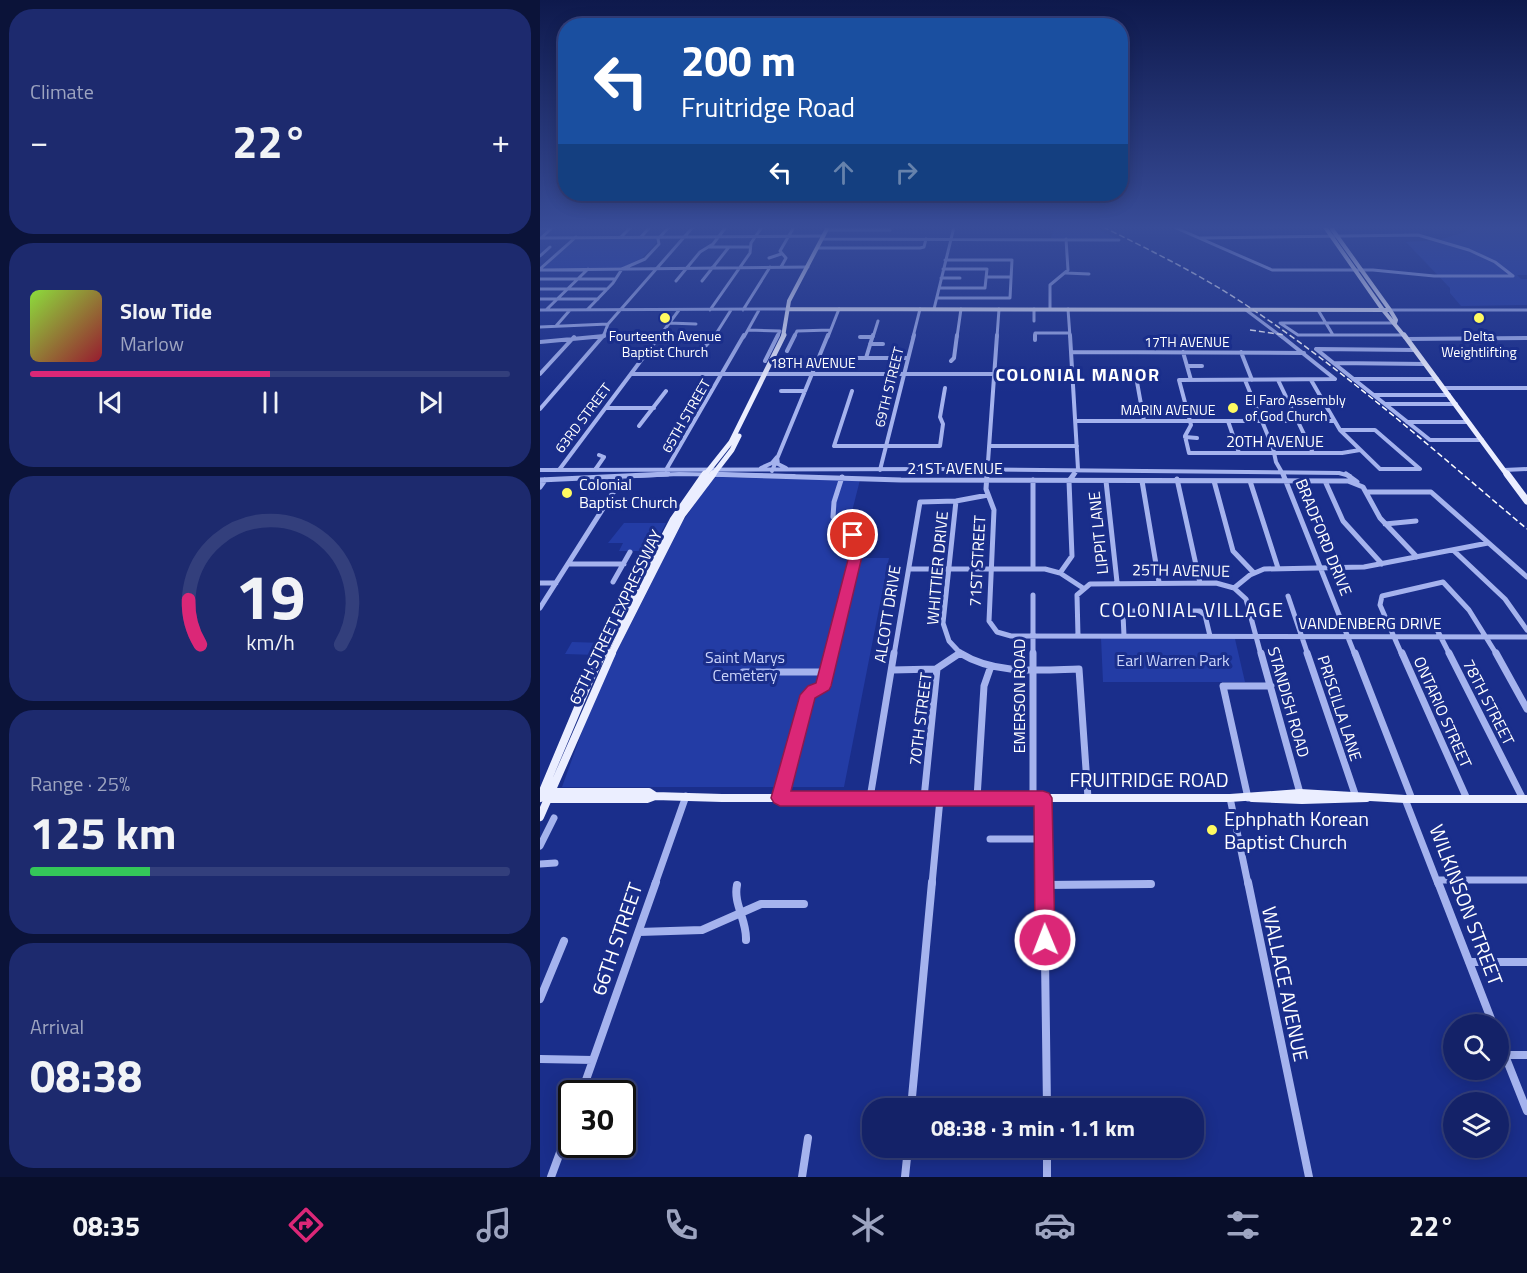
<!DOCTYPE html>
<html lang="en">
<head>
<meta charset="utf-8">
<style>
  body { margin:0; font-family:"Titillium Web",sans-serif; background:#1d2a6e; color:#f1f3f6; height:100vh; display:flex; flex-direction:column; font-size:22px; white-space:nowrap }
  * { box-sizing:border-box; margin:0 }
  p { font-size:20px; color:#9da4c0 }
  .icon { flex:none; width:33px; height:33px; fill:none; stroke:currentColor; stroke-width:2; stroke-linecap:round; stroke-linejoin:round }
  .map { position:relative; flex:1; overflow:hidden }
  .details { display:flex; flex-direction:column; gap:9px; padding:9px; background:#0b1339; width:540px }
  .details>* { flex:none }
  .banner { position:absolute; left:18px; top:18px; width:570px; height:183px; border-radius:24px; box-shadow:0 3px 15px #0003,0 0 0 2px #333f7c; background:#1a4fa0; color:#fff; overflow:hidden }
  .controls { position:absolute; left:903px; top:1014px; display:grid; gap:12px }
  .controls a { display:grid; place-items:center; width:66px; height:66px; border-radius:50%; background:#142268; box-shadow:0 3px 15px #0003,0 0 0 2px #333f7c; font-size:30px }
  .speed { position:absolute; left:18px; top:1080px; display:flex; gap:12px; font-size:30px; font-weight:700; text-align:center }
  .speed>* { display:grid; place-content:center; width:78px; height:78px; border-radius:50%; background:#142268; box-shadow:0 3px 15px #0003,0 0 0 2px #333f7c; line-height:1 }
  .speed .limit { border:3px solid #111; border-radius:9px; background:#fff; color:#111 }
  .pin { position:absolute; display:grid; place-items:center; width:51px; height:51px; color:#fff; margin:-26px; border:3px solid #fff; border-radius:50%; box-shadow:0 2px 6px #0007 }
  .me { position:absolute; width:66px; margin:-33px; rotate:359deg; stroke-linejoin:round; filter:drop-shadow(0 0 4px #0008) }
  .turn { display:flex; align-items:center; gap:21px; height:126px; padding:0 24px; font-size:27px }
  .turn .icon { width:78px; height:78px; stroke-width:2.5 }
  .turn b { display:block; font-size:42px; line-height:51px }
  .lanes { display:flex; align-items:center; height:57px; padding:0 24px; background:#0003; justify-content:center; gap:30px; direction:ltr }
  .lanes .off { opacity:.35 }
  .big { font-size:45px; font-weight:700; line-height:1.1 }
  .details .widget { flex:1; display:flex; flex-direction:column; justify-content:center; gap:9px; min-width:0; padding:0 21px; border-radius:24px; background:#1d2a6e }
  .details .dial { align-items:center; gap:0 }
  .dial svg { height:156px; overflow:visible; fill:none; stroke:#333f7c; stroke-width:7; stroke-linecap:round; text-anchor:middle }
  .dial text { fill:#f1f3f6; stroke:none }
  .song { display:flex; align-items:center; gap:18px }
  .cover { width:72px; height:72px; border-radius:9px; background:linear-gradient(135deg,hsl(90 70% 55%),hsl(350 70% 35%)) }
  .played { height:6px; border-radius:3px; background:linear-gradient(90deg,#db2777 50%,#333f7c 50%) }
  .keys { display:flex; justify-content:space-around; direction:ltr }
  .heat { display:flex; justify-content:space-between; align-items:center; font-size:33px; direction:ltr }
  .charge { height:9px; border-radius:4px; background:linear-gradient(90deg,#34c759 25%,#333f7c 0) }
  .trip { position:absolute; left:322px; top:1098px; width:342px; height:60px; border-radius:24px; background:#142268; box-shadow:0 3px 15px #0003,0 0 0 2px #333f7c; font-weight:700; line-height:60px; text-align:center }
  .dock { display:flex; height:96px; justify-content:space-around; align-items:center; background:#080e2a; color:#9da4c0 }
  .dock .icon { width:42px; height:42px }
  .dock .active { color:#db2777 }
  .dock b { font-size:27px; color:#f1f3f6 }
  main { display:flex; flex:1; min-height:0 }
  .map>svg:first-child { display:block }
  .green { fill:#233ca5 }
  .lines { fill:none; stroke-linecap:round; stroke-linejoin:round }
  .minor-far4 { stroke:#a5b3ee; stroke-width:3 }
  .minor-far3 { stroke:#a5b3ee; stroke-width:4 }
  .minor-far2 { stroke:#a5b3ee; stroke-width:5 }
  .minor-far1 { stroke:#a5b3ee; stroke-width:7 }
  .minor { stroke:#a5b3ee; stroke-width:8 }
  .major-far3 { stroke:#ebeeff; stroke-width:4 }
  .major-far2 { stroke:#ebeeff; stroke-width:5 }
  .major-far1 { stroke:#ebeeff; stroke-width:7 }
  .major { stroke:#ebeeff; stroke-width:8 }
  .rail { stroke:#fff; stroke-width:1.5; stroke-dasharray:6 3; stroke-linecap:butt }
  .route { fill:#db2777; stroke:#8e194d; stroke-width:1.5 }
  .poi-dot { fill:#fffa61; stroke:#1a2e8b; stroke-width:2 }
  .labels { text-anchor:middle; stroke-width:6; stroke-linejoin:round; paint-order:stroke }
  .far-poi-label { font-size:14px; fill:#fff; stroke:#1a2e8b }
  .far-street-label { font-size:14px; fill:#fff; stroke:#1a2e8b }
  .street-label { font-size:16px; fill:#fff; stroke:#1a2e8b }
  .poi-label { font-size:16px; fill:#fff; stroke:#1a2e8b; text-anchor:start }
  .park-label { font-size:16px; fill:#cbd4fa; stroke:#1a2e8b }
  .far-district-label { font-size:18px; font-weight:bold; letter-spacing:1.5px; fill:#fff; stroke:#1a2e8b }
  .quarter-label { font-size:20px; letter-spacing:1.5px; fill:#fff; stroke:#1a2e8b }
  .near-street-label { font-size:20px; fill:#fff; stroke:#1a2e8b }
  .near-poi-label { font-size:20px; fill:#fff; stroke:#1a2e8b; text-anchor:start }
</style>
</head>
<body>
<main>
<section class="details">
<div class="widget"><p>Climate</p>
<div class="heat"><a>−</a><b class="big">22°</b><a>+</a></div>
</div>
<div class="widget">
<div class="song"><i class="cover"></i><div><b>Slow Tide</b><p>Marlow</p></div></div>
<div class="played"></div>
<div class="keys"><svg class="icon" aria-label="previous" viewBox="0 0 24 24"><path d="M18 5L8 12l10 7zM5 5v14"/></svg><svg class="icon" aria-label="pause" viewBox="0 0 24 24"><path d="M8 5v14M16 5v14"/></svg><svg class="icon" aria-label="next" viewBox="0 0 24 24"><path d="M6 5l10 7-10 7zM19 5v14"/></svg></div>
</div>
<div class="widget dial"><svg viewBox="0 0 100 80">
<path d="M14 69A42 42 0 1 1 86 69"/>
<path d="M14 69A42 42 0 0 1 8 46" stroke="#db2777"/>
<text x="50" y="56" font-size="32" font-weight="700">19</text>
<text x="50" y="72" font-size="11">km/h</text>
</svg></div>
<div class="widget"><p>Range · 25%</p><b class="big">125 km</b><div class="charge"></div></div>
<div class="widget"><p>Arrival</p><b class="big">08:38</b></div>
</section>
<div class="map">
<svg width="987" height="1177" viewBox="0 0 987 1177">
  <rect width="100%" height="100%" fill="#1a2e8b"/>
  <path class="green" d="M 514,227 L 554,227 L 576,238 L 511,238 Z
    M 926,227 L 987,227 L 987,275 L 977,275 L 981,279 L 987,279 L 987,305 L 921,306 L 910,293 L 910,288 L 866,242 L 899,240 L 928,231 Z
    M 117,238 L 118,241 L 102,258 L 81,268 L 2,269 L 36,239 Z
    M 177,477 L 320,480 L 308,527 L 328,527 L 320,558 L 349,558 L 304,787 L 22,787 L 56,693 L 143,521 L 173,478 Z
    M 84,523 L 126,523 L 112,551 L 79,551 L 83,543 L 68,543 Z
    M 561,638 L 695,639 L 705,682 L 563,682 Z
    M 32,642 L 64,643 L 57,655 L 25,654 Z"/>
  <g class="lines">
    <path class="minor-far4" d="M 634,227 L 732,270 L 833,270 L 894,276 L 973,276
      M 0,228 L 12,228
      M 287,230 L 350,230
      M 81,237 L 91,227
      M 101,237 L 110,227
      M 0,238 L 284,236
      M 1,238 L 13,227
      M 660,238 L 878,235 L 929,250 L 955,262 L 973,276
      M 282,239 L 579,240
      M 170,247 L 210,247
      M 278,248 L 380,248 L 384,247 L 386,239
      M 0,256 L 10,247
      M 229,258 L 241,254
      M 241,267 L 246,258 L 240,251 L 254,227
      M 0,269 L 36,237
      M 0,270 L 268,267
      M 526,273 L 549,274
      M 446,277 L 471,277
      M 401,278 L 420,278
      M 0,279 L 75,279
      M 136,281 L 160,252 L 173,244 L 186,227
      M 162,281 L 189,247
      M 399,288 L 445,288 L 447,269 L 403,269
      M 0,289 L 67,289
      M 397,298 L 470,298 L 472,260 L 405,260
      M 0,299 L 58,299
      M 394,309 L 414,227
      M 494,309 L 494,321
      M 510,309 L 510,285 L 528,270 L 526,239
      M 528,309 L 530,337
      M 0,310 L 248,309
      M 6,310 L 48,269
      M 47,310 L 73,283 L 82,269 L 105,259 L 119,244 L 118,239 L 129,227
      M 170,310 L 210,253 L 211,243 L 222,227
      M 203,310 L 230,267
      M 706,310 L 742,337
      M 778,310 L 793,335
      M 850,310 L 987,310
      M 129,323 L 156,324
      M 740,323 L 758,335 L 864,335
      M 741,323 L 855,323
      M 16,326 L 30,310
      M 0,327 L 68,324
      M 208,330 L 240,331 L 237,337
      M 58,337 L 64,336
      M 63,337 L 68,324 L 153,227
      M 119,337 L 139,310
      M 174,337 L 191,310
      M 204,337 L 219,310
      M 254,337 L 257,331 L 290,330
      M 288,337 L 299,309
      M 333,337 L 338,321
      M 373,337 L 380,309
      M 417,337 L 421,309
      M 457,337 L 459,309
      M 495,337 L 495,333 L 530,333"/>
    <path class="minor-far3" d="M 495,335 L 495,340
      M 530,335 L 538,469 L 533,476
      M 740,335 L 795,379
      M 320,337 L 332,337
      M 155,338 L 171,338
      M 867,339 L 987,338
      M 0,342 L 64,336
      M 330,344 L 343,344
      M 776,349 L 890,440 L 942,440
      M 776,349 L 875,350
      M 247,351 L 255,335
      M 145,352 L 161,351 L 175,335
      M 531,352 L 764,353
      M 643,352 L 651,380
      M 701,352 L 712,380
      M 304,358 L 368,358
      M 326,358 L 333,335
      M 225,361 L 238,335
      M 411,361 L 414,358 L 417,335
      M 794,363 L 885,364
      M 647,366 L 662,366
      M 0,374 L 34,337
      M 91,374 L 454,374
      M 795,379 L 639,380 L 651,425 L 645,436 L 649,453 L 802,453 L 820,450
      M 813,379 L 897,379
      M 705,380 L 733,448 L 736,462 L 744,476
      M 738,380 L 773,453
      M 771,380 L 800,430
      M 597,382 L 604,421
      M 903,388 L 987,388
      M 241,391 L 265,391
      M 312,391 L 294,446 L 400,446 L 403,424 L 400,417 L 405,388
      M 834,395 L 909,395
      M 846,404 L 916,404
      M 66,408 L 114,408
      M 0,409 L 64,335
      M 536,421 L 793,421
      M 688,421 L 699,453
      M 867,422 L 928,422
      M 99,426 L 126,391
      M 800,430 L 835,430 L 880,469 L 840,469 Z
      M 645,437 L 657,438
      M 449,446 L 537,446
      M 221,468 L 232,463 L 237,457 L 238,464 L 246,468
      M 0,470 L 397,469 L 799,473 L 810,476
      M 19,470 L 120,335
      M 55,470 L 64,457 L 59,455
      M 126,470 L 204,335
      M 340,470 L 374,335
      M 964,470 L 987,469
      M 232,471 L 288,335
      M 94,476 L 139,474 L 254,476
      M 447,476 L 457,335"/>
    <path class="minor-far2" d="M 166,474 L 361,480 L 808,481 L 823,487 L 840,518 L 877,557
      M 447,474 L 446,489 L 454,510 L 449,621 L 457,632 L 471,636 L 987,637
      M 743,474 L 815,655
      M 806,474 L 817,482
      M 637,479 L 660,583
      M 0,480 L 128,474
      M 493,480 L 493,569
      M 566,481 L 577,582
      M 602,481 L 619,582
      M 674,481 L 693,551 L 714,573
      M 710,481 L 738,568
      M 785,481 L 803,521 L 842,564
      M 0,487 L 5,480
      M 826,492 L 891,492 L 987,577
      M 416,501 L 403,623 L 409,641 L 422,655
      M 845,524 L 876,521
      M 913,550 L 965,599 L 987,630
      M 28,564 L 84,564
      M 369,569 L 505,569 L 520,573 L 543,588
      M 520,573 L 532,556 L 529,481 L 534,474
      M 73,582 L 90,552
      M 0,583 L 16,583
      M 694,588 L 710,575 L 724,569 L 824,567 L 948,543
      M 493,595 L 493,655
      M 748,596 L 768,655
      M 0,608 L 83,477
      M 891,618 L 910,655
      M 538,636 L 537,595 L 550,584 L 676,583 L 694,588 L 706,599 L 721,655
      M 584,636 L 583,614 L 588,611 L 660,611 L 665,615 L 670,636
      M 291,655 L 317,548 L 311,534 L 293,517 L 294,502 L 302,477
      M 354,655 L 380,502 L 416,501 L 448,495
      M 417,655 L 420,653
      M 862,655 L 840,605 L 842,596 L 903,582 L 929,610 L 957,655"/>
    <path class="minor-far1" d="M 420,653 C 455,675 500,670 539,669 L 548,798
      M 493,653 L 493,798
      M 721,653 L 760,793
      M 767,653 L 815,794
      M 815,653 L 872,799
      M 862,653 L 927,799
      M 909,653 L 983,799
      M 956,653 L 987,709
      M 352,670 L 396,669 L 420,653
      M 203,672 L 286,672
      M 240,798 L 268,695 L 283,686 L 291,653
      M 330,798 L 354,653
      M 384,798 L 397,669
      M 437,798 L 444,686 L 451,666
      M 503,798 L 504,884
      M 690,798 L 708,884
      M 708,798 L 683,686 L 731,686
      M 865,799 L 898,884
      M 450,839 L 503,839
      M 0,846 L 14,818
      M 0,864 L 15,863
      M 897,880 L 987,880
      M 115,884 L 146,796
      M 392,884 L 400,799"/>
    <path class="minor" d="M 504,882 L 507,1108
      M 708,882 L 769,1177
      M 898,882 L 953,1024
      M 197,885 C 193,904 207,920 206,940
      M 504,885 L 611,884
      M 99,932 L 162,930 L 221,904 L 264,904
      M 929,962 L 987,962
      M 0,999 L 24,941
      M 958,1038 L 987,1111
      M 965,1055 L 987,1055
      M 0,1059 L 53,1060
      M 41,1094 L 116,882
      M 371,1108 L 392,882
      M 507,1148 L 507,1177
      M 11,1177 L 32,1120
      M 262,1177 L 268,1138
      M 365,1177 L 368,1148"/>
    <path class="major-far3" d="M 785,227 L 843,310 L 865,337
      M 792,229 L 850,310 L 856,320 L 855,323
      M 248,309 L 850,310
      M 243,337 L 249,301 L 288,227"/>
    <path class="major-far2" d="M 864,335 L 968,476
      M 164,476 L 191,442 L 244,335
      M 172,476 L 192,450 L 199,436"/>
    <path class="major-far1" d="M 967,474 L 987,501
      M 63,655 L 133,520 L 165,474
      M 71,655 L 142,515 L 173,474"/>
    <path class="major" d="M 0,792 L 109,792 L 115,796 L 182,798 L 690,798 L 760,793 L 865,799 L 987,799
      M 0,798 L 50,679 L 63,653
      M 712,798 L 762,800 L 827,798
      M 6,799 L 107,799 L 115,796
      M 0,817 L 72,653"/>
    <path class="rail" d="M 563,227 C 612,251 661,275 706,305 C 806,371 896,452 987,529
      M 710,330 L 745,335"/>
  </g>
  <linearGradient id="sky" x2="0" y2="1"><stop stop-color="#0e194c"/><stop offset="0.58" stop-color="#384c98"/><stop offset="1" stop-color="#384c98" stop-opacity="0"/></linearGradient>
  <rect width="987" height="392" fill="url(#sky)"/>
  <path class="route" d="M 313,531 L 320,535 L 324,548 L 291,686 L 289,690 L 275,698 L 251,791 L 503,791 L 509,793 L 512,798 L 515,940 L 512,947 L 505,950 L 497,947 L 495,940 L 494,806 L 240,806 L 234,803 L 231,798 L 260,695 L 268,686 L 276,683 L 311,548 L 307,535 Z"/>
  <g class="poi-dot">
    <circle cx="125" cy="318" r="6"/>
    <circle cx="939" cy="318" r="6"/>
    <circle cx="693" cy="408" r="6"/>
    <circle cx="27" cy="493" r="6"/>
    <circle cx="672" cy="830" r="6"/>
  </g>
  <g class="labels">
    <g class="far-poi-label">
      <text x="125" y="341">Fourteenth Avenue<tspan x="125" dy="16">Baptist Church</tspan></text>
      <text x="939" y="341">Delta<tspan x="939" dy="16">Weightlifting</tspan></text>
      <text x="705" y="405" text-anchor="start">El Faro Assembly<tspan x="705" dy="16">of God Church</tspan></text>
    </g>
    <g class="far-street-label">
      <text x="647" y="347">17TH AVENUE</text>
      <text x="273" y="368">18TH AVENUE</text>
      <text transform="translate(349 387) rotate(-76)" y="5">69TH STREET</text>
      <text x="628" y="415">MARIN AVENUE</text>
      <text transform="translate(146 416) rotate(-60)" y="5">65TH STREET</text>
      <text transform="translate(43 418) rotate(-53)" y="5">63RD STREET</text>
    </g>
    <g class="street-label">
      <text x="735" y="447">20TH AVENUE</text>
      <text x="415" y="474">21ST AVENUE</text>
      <text transform="translate(558 533) rotate(-96)" y="6">LIPPIT LANE</text>
      <text transform="translate(784 537) rotate(68)" y="6">BRADFORD DRIVE</text>
      <text transform="translate(437 561) rotate(-87)" y="6">71ST STREET</text>
      <text transform="translate(397 568) rotate(-85)" y="6">WHITTIER DRIVE</text>
      <text transform="translate(641 570) rotate(1)" y="6">25TH AVENUE</text>
      <text transform="translate(347 614) rotate(-81)" y="6">ALCOTT DRIVE</text>
      <text transform="translate(75 617) rotate(-64)" y="6">65TH STREET EXPRESSWAY</text>
      <text x="830" y="629">VANDENBERG DRIVE</text>
      <text transform="translate(479 696) rotate(-90)" y="6">EMERSON ROAD</text>
      <text transform="translate(749 702) rotate(74)" y="6">STANDISH ROAD</text>
      <text transform="translate(949 702) rotate(63)" y="6">78TH STREET</text>
      <text transform="translate(800 708) rotate(72)" y="6">PRISCILLA LANE</text>
      <text transform="translate(903 712) rotate(66)" y="6">ONTARIO STREET</text>
      <text transform="translate(380 719) rotate(-83)" y="6">70TH STREET</text>
    </g>
    <g class="poi-label">
      <text x="39" y="490">Colonial<tspan x="39" dy="18">Baptist Church</tspan></text>
    </g>
    <g class="park-label">
      <text x="205" y="663">Saint Marys<tspan x="205" dy="18">Cemetery</tspan></text>
      <text x="633" y="666">Earl Warren Park</text>
    </g>
    <g class="far-district-label">
      <text x="538" y="381">COLONIAL MANOR</text>
    </g>
    <g class="quarter-label">
      <text x="652" y="617">COLONIAL VILLAGE</text>
    </g>
    <g class="near-street-label">
      <text x="609" y="787">FRUITRIDGE ROAD</text>
      <text transform="translate(926 905) rotate(69)" y="7">WILKINSON STREET</text>
      <text transform="translate(77 939) rotate(-71)" y="7">66TH STREET</text>
      <text transform="translate(745 984) rotate(78)" y="7">WALLACE AVENUE</text>
    </g>
    <g class="near-poi-label">
      <text x="684" y="826">Ephphath Korean<tspan x="684" dy="23">Baptist Church</tspan></text>
    </g>
  </g>
</svg>
<div class="controls">
<a><svg class="icon" aria-label="search" viewBox="0 0 24 24"><circle cx="10" cy="10" r="6"/><path d="M15 15l6 6"/></svg></a>
<a><svg class="icon" aria-label="layers" viewBox="0 0 24 24"><path d="M12 4l9 5-9 5-9-5zM3 14l9 5 9-5"/></svg></a>
</div>
<div class="speed"><div class="limit">30</div></div>
<div class="pin" style="left:313px;top:535px;background:#d93025"><svg class="icon" aria-label="arrive" viewBox="0 0 24 24"><path d="M6 21V4h12l-3 4 3 4H6"/></svg></div>
<svg class="me" style="left:505px;top:940px" viewBox="-20 -20 40 40"><circle r="17" fill="#db2777" stroke="#fff" stroke-width="3"/><path d="M0-11L8 9 0 5-8 9z" fill="#fff"/></svg>
<div class="trip">08:38 · 3 min · 1.1 km</div>
<div class="banner">
<div class="turn"><svg class="icon" aria-label="left" viewBox="0 0 24 24"><path d="M17 20v-9H6M10 6l-5 5 5 5"/></svg><div><b>200 m</b>Fruitridge Road</div></div>
<div class="lanes"><svg class="icon" aria-label="left" viewBox="0 0 24 24"><path d="M17 20v-9H6M10 6l-5 5 5 5"/></svg><svg class="icon off" aria-label="ahead" viewBox="0 0 24 24"><path d="M12 20V5M6 11l6-6 6 6"/></svg><svg class="icon off" aria-label="right" viewBox="0 0 24 24"><path d="M7 20v-9h11M14 6l5 5-5 5"/></svg></div>
</div>
</div>
</main>
<nav class="dock">
<b>08:35</b>
<svg class="icon active" aria-label="directions" viewBox="0 0 24 24"><path d="M12 3l9 9-9 9-9-9zM9 14v-3h6M13 9l2 2-2 2"/></svg>
<svg class="icon" aria-label="music" viewBox="0 0 24 24"><path d="M9 18V5l10-2v13"/><circle cx="6" cy="18" r="3"/><circle cx="16" cy="16" r="3"/></svg>
<svg class="icon" aria-label="phone" viewBox="0 0 24 24"><path d="M5 4h4l2 5-3 2q2 4 5 5l2-3 5 2v4C11 20 4 13 5 4z"/></svg>
<svg class="icon" aria-label="climate" viewBox="0 0 24 24"><path d="M12 3v18M4 7l16 10M4 17L20 7"/></svg>
<svg class="icon" aria-label="car" viewBox="0 0 24 24"><path d="M5 17H2v-5l4-1 3-4h7l3 4 3 1v5h-3M9 17h6M6 11h13"/><circle cx="7" cy="17" r="2"/><circle cx="17" cy="17" r="2"/></svg>
<svg class="icon" aria-label="filters" viewBox="0 0 24 24"><path d="M4 7h16M4 17h16"/><circle cx="9" cy="7" r="2"/><circle cx="15" cy="17" r="2"/></svg>
<b>22°</b>
</nav>
</body>
</html>
